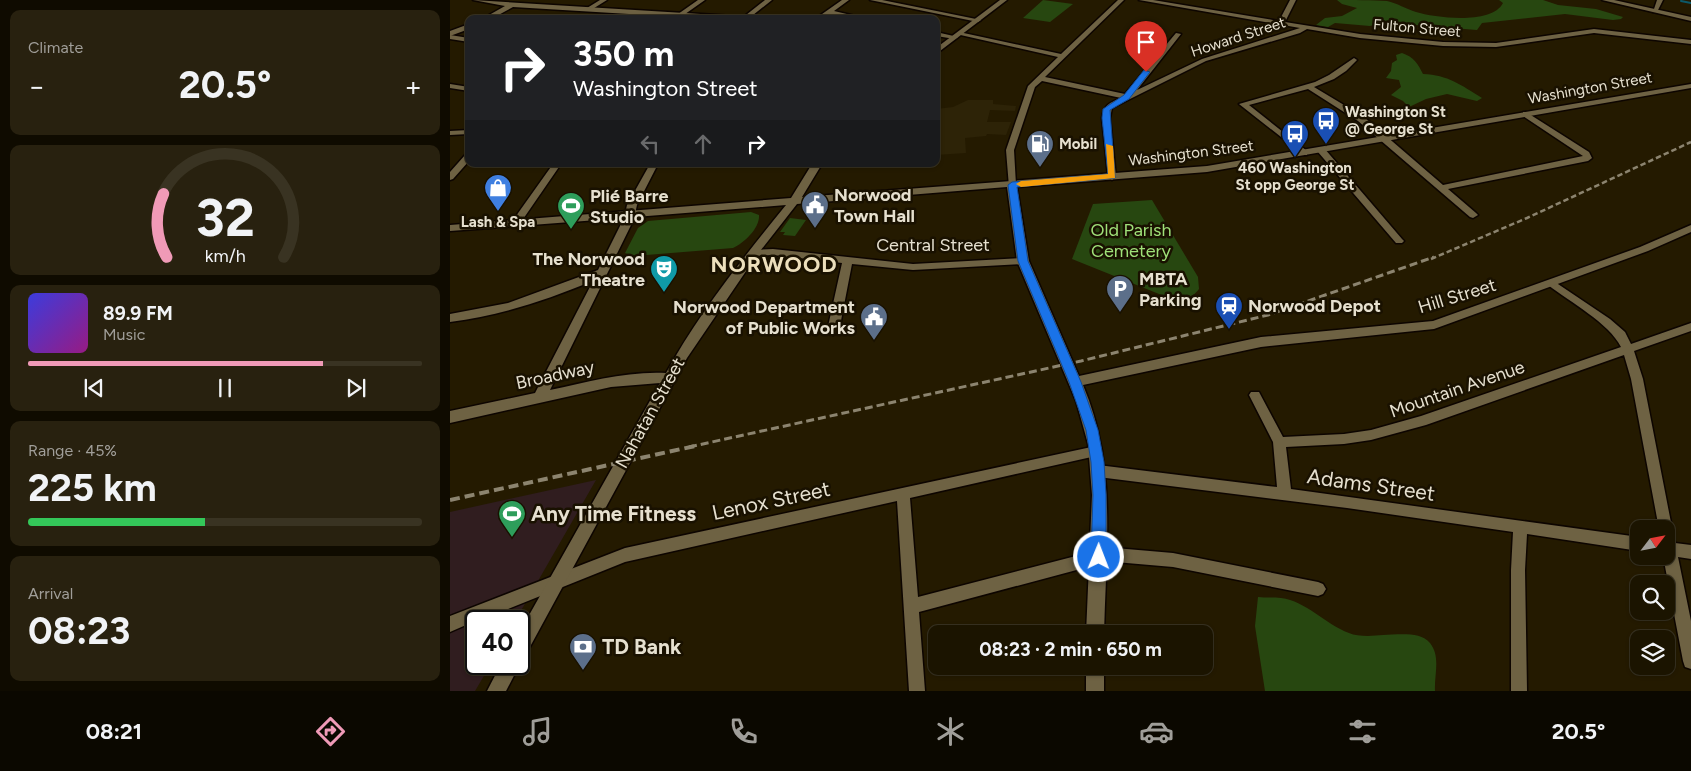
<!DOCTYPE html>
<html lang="en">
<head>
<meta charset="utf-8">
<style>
  body { margin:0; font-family:Figtree,sans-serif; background:#28210f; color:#f1f3f6; height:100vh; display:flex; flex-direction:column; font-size:19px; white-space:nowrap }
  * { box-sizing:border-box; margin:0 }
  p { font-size:16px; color:#a09e99 }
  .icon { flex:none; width:28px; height:28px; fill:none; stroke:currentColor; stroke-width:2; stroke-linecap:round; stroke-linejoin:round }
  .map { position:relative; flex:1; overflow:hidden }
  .sheet { display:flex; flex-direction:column; gap:10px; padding:10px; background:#0f0b00; width:450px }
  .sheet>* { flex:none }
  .banner { position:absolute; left:15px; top:15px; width:475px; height:152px; border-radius:10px; box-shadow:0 1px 4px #0004,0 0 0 1px #393322; background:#202124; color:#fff; overflow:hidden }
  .needle { width:32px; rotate:58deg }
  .fabs { position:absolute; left:1180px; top:520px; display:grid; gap:10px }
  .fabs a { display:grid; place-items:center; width:45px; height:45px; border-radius:10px; background:#1b1400; box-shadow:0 1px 4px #0004,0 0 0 1px #393322; font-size:25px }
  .speed { position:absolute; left:15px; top:610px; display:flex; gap:10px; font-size:25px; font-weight:700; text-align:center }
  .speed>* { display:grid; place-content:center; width:65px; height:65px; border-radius:50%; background:#1b1400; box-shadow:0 1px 4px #0004,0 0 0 1px #393322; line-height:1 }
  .speed .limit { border:2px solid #111; border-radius:8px; background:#fff; color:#111 }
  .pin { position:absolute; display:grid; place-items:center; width:42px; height:42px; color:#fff; margin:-51px -21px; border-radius:50% 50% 50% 0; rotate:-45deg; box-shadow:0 0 5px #0007 }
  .pin .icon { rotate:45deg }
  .me { position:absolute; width:55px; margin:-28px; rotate:1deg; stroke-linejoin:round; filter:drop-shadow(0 0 4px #0008) }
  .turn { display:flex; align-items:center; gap:18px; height:105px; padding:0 25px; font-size:22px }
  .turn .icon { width:65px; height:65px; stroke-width:2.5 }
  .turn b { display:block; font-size:35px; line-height:42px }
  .lanes { display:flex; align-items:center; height:48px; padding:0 25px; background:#0003; justify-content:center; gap:25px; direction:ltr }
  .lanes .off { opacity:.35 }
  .big { font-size:38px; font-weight:700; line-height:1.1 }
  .sheet .widget { flex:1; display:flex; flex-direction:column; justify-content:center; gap:8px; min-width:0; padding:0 18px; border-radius:10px; background:#28210f }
  .sheet .dial { align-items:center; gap:0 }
  .dial svg { height:130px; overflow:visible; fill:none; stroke:#393322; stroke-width:7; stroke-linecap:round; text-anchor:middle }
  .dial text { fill:#f1f3f6; stroke:none }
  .song { display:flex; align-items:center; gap:15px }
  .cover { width:60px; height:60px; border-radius:8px; background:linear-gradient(135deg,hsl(240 70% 55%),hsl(310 70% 35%)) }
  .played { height:5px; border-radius:2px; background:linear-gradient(90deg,#f09ab7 75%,#393322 75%) }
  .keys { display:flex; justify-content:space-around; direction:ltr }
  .heat { display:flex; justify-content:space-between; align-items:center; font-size:28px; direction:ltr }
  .charge { height:8px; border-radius:4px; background:linear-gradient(90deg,#34c759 45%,#393322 0) }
  .trip { position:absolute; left:478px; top:625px; width:285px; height:50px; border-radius:10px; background:#1b1400; box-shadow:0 1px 4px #0004,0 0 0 1px #393322; font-weight:700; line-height:50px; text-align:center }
  .dock { display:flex; height:80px; justify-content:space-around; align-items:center; background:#0b0800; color:#a09e99 }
  .dock .icon { width:35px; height:35px }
  .dock .active { color:#f09ab7 }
  .dock b { font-size:22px; color:#f1f3f6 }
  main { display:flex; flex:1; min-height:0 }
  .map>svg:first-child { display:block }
  .commercial { fill:#301d1f }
  .built { fill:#2d2307 }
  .green { fill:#274710 }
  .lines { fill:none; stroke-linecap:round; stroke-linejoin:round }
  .stream { stroke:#0c5969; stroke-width:2 }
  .street-casing { stroke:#0d0500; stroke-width:3 }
  .secondary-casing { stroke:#0d0500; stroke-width:3 }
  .street { fill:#6e6243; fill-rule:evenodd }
  .secondary { fill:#6e6243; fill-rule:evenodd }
  .rail-far2 { stroke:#8c846f; stroke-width:2.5; stroke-dasharray:5.5 3; stroke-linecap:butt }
  .rail-far1 { stroke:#8c846f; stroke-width:3; stroke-dasharray:8 4; stroke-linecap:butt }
  .rail { stroke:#8c846f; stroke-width:4; stroke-dasharray:10 5; stroke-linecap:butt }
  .route { fill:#1a73e8; stroke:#114b97 }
  .slow { fill:#f59e0b }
  .labels { text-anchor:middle; stroke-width:5; stroke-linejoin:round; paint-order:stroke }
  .far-street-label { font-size:15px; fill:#e6e0cf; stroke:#191100 }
  .far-poi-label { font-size:15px; font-weight:bold; fill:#e6e0cf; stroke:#191100; text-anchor:start }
  .poi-label { font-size:18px; font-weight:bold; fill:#e6e0cf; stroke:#191100; text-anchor:start }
  .park-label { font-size:18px; fill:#9fe078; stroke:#191100 }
  .street-label { font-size:18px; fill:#e6e0cf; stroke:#191100 }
  .near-street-label { font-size:21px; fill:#e6e0cf; stroke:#191100 }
  .near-poi-label { font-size:21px; font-weight:bold; fill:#e6e0cf; stroke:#191100; text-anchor:start }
  .district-label { font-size:22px; font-weight:bold; letter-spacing:1px; fill:#ecdfbc; stroke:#191100 }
</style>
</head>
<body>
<main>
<section class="sheet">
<div class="widget"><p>Climate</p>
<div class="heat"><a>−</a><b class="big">20.5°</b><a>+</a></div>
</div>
<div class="widget dial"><svg viewBox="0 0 100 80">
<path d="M14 69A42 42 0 1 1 86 69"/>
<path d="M14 69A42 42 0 0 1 12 30" stroke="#f09ab7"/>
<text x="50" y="56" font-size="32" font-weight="700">32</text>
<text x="50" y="72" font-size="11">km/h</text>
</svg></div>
<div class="widget">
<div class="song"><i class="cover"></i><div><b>89.9 FM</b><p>Music</p></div></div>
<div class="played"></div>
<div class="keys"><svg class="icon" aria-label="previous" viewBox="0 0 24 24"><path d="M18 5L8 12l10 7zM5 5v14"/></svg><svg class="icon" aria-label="pause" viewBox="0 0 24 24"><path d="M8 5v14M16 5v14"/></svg><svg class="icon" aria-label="next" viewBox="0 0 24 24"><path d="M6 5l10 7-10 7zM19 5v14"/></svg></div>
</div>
<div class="widget"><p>Range · 45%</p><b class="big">225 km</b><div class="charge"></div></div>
<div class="widget"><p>Arrival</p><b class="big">08:23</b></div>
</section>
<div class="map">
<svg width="1241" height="691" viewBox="0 0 1241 691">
  <rect width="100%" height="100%" fill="#241a00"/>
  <path class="commercial" d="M 146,480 L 65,621 L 26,621 L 26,664 L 41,664 L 25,691 L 0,691 L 0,512 Z"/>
  <path class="built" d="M 518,100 L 543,100 L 543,104 L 566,106 L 565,111 L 540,110 L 537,122 L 561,122 L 556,135 L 537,134 L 536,136 L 515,138 L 516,153 L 486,155 L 486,109 L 503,107 Z"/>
  <path class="green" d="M 593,0 L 623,4 L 600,22 L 573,18 Z
    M 887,0 C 902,0 923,0 937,1 C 947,3 956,9 966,12 C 986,18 1042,25 1053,3 L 1049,0 L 1093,0 L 1108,5 L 1146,9 L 1173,17 L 1171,19 L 1163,20 L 1115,14 L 1032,23 L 1027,30 L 953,24 L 928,24 L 920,26 L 885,23 L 878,27 L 866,25 L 875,18 L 892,16 L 907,8 L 892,4 Z
    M 952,53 C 964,57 968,64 973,74 C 998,75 1011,85 1032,98 L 1027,101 L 997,94 L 976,99 L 959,107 L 953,101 L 941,95 L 951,87 L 949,80 L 936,78 L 941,71 L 942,63 L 947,60 L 946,55 Z
    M 702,200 L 748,277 L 749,289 C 742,299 730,300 719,298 L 622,259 L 643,204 Z
    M 301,212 L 309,215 C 310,228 294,243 283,248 L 184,256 L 175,253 L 188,228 L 198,221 Z
    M 340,218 L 356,220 L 345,236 L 333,235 L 335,232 L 330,232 Z
    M 808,597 C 816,598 824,597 831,598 C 856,601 875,624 899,633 C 908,637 923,636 933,635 C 947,635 970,631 980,643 C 991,657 984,675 985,691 L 815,691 L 805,626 Z"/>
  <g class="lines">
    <path class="stream" d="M 1231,1 L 1241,3"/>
    <defs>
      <path id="street" d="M 150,0 L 157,0 L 141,10 L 137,10 L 137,8 Z
        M 248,0 L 255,0 L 228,19 L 221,19 Z
        M 315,0 L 322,0 L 298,19 L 291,19 Z
        M 392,0 L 399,0 L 384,11 L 418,19 L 404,19 L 379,14 L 372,19 L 365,19 Z
        M 420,0 L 432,0 L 531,20 L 528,22 Z
        M 668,0 L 674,0 L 595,77 L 675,94 L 726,33 L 731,34 L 687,90 L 752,59 L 850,28 L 689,0 L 703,0 L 829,21 L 840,0 L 846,0 L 835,22 L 910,34 L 993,42 L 1046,43 L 1144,29 L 1241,40 L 1241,44 L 1144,33 L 1046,47 L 993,46 L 910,38 L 857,29 L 850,33 L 756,61 L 662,108 L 660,118 L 666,177 L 662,180 L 658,177 L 652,118 C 654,105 659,103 671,98 L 592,81 L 585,87 L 564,150 L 566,185 L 565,187 L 559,187 L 556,150 L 578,86 L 608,57 L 506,34 L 509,32 L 611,54 Z
        M 1207,0 L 1213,0 L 1207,12 L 1203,12 Z
        M 486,32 L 508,37 L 505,39 L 486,36 Z
        M 0,35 L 19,38 L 19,42 L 0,39 Z
        M 904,58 L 907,60 L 896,71 L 884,79 L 864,87 L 914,117 L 993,185 L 1133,156 L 1073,116 L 1073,112 L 1076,112 L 1139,152 L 1142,158 L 1138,161 L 998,189 L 1026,213 L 1028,215 L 1023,218 L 1020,217 L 908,121 L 858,89 L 799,105 L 857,151 L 857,155 L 854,155 L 789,104 L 865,82 L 879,75 Z
        M 0,84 L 19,87 L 19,91 L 0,88 Z
        M 19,130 L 19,134 L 0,135 L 0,131 Z
        M 868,148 L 874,148 L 952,239 L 954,241 L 952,243 L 946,243 L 868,152 Z
        M 16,154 L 19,154 L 19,161 L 3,179 L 0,180 L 0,172 Z
        M 103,164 L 111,164 L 69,225 L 63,225 L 61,223 Z
        M 200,164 L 208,164 L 187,205 L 185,214 L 180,217 L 177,216 L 175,214 L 177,205 Z
        M 323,249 L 463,264 L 573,258 L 578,261 L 573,264 L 463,270 L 402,264 L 389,331 L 383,335 L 377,331 L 392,263 L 323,255 L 303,256 L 298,253 L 303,250 Z
        M 1102,280 L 1160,319 L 1175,332 L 1181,344 L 1241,323 L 1241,331 L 1184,351 L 1193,379 L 1225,543 L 1241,545 L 1241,559 L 1228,557 L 1241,621 L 1241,669 L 1235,667 L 1233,661 L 1213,556 L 1216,556 L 1216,529 L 1209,529 L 1181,379 L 1174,355 L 976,425 L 921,440 L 894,444 L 836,447 L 841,489 L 1189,537 L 1189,551 L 1077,534 L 1075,570 L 1077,691 L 1061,691 L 1061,570 L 1063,532 L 897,508 L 648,477 L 643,475 L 641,471 L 643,467 L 648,465 L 827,487 L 823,442 L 799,395 L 801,392 L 809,392 L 833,437 L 894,434 L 921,430 L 971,416 L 1171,347 C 1159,323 1120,302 1098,285 L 1097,283 L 1098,281 Z
        M 646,446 L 651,447 L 652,451 L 651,455 L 646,456 L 460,498 L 468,597 L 649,550 L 665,548 L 723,553 L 868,582 L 873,584 L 876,589 L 873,594 L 868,596 L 723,567 L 665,562 L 649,564 L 469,612 L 475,691 L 459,691 L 447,501 L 175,562 L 48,613 L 63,613 L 68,616 L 71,621 L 69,626 L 69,621 L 26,621 L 26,627 L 16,625 L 0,632 L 0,616 L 175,548 Z"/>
      <path id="secondary" d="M 23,0 L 300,17 L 303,19 L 262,19 L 63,7 L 41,19 L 32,19 L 55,6 Z
        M 550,0 L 557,0 L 486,54 L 486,48 Z
        M 1152,0 L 1164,0 L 1241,17 L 1241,21 Z
        M 19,24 L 19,29 L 0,36 L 0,31 Z
        M 1241,84 L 1241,88 L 757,172 L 567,187 L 579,261 L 629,376 L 811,337 L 983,321 L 1190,247 L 1241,225 L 1241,232 L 1198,251 L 984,329 L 811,347 L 633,385 C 667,464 656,550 654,634 L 636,634 L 642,495 L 638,444 L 626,401 L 567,261 L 557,187 L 347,204 L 307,255 L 237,358 L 75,656 L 69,659 L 69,633 L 210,383 L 161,387 L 0,423 L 0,411 L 85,393 L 143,281 C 96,300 50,316 0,322 L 0,314 L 58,303 L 148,270 L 174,218 L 0,231 L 0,225 L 341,198 L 362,164 L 372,164 L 352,197 L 757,166 ZM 336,205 C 293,258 249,313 216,373 C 177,371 138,382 100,390 L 185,217 Z
        M 69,661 L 70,664 L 56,691 L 37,691 L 51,664 L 69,664 Z
        M 636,666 L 654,666 L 654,691 L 636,691 Z"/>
    </defs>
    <use href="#street" class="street-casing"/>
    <use href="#secondary" class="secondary-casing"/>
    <use href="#street" class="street"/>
    <use href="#secondary" class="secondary"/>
    <path class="rail-far2" d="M 981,259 L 1077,218 L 1241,142"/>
    <path class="rail-far1" d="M 239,447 L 631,361 L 818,315 L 984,257"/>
    <path class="rail" d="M 0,500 L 245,446"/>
  </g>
  <path class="route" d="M 694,70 L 700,72 L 679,99 L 660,110 L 665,178 L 567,187 L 578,261 L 631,382 L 648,430 L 654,462 L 656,495 L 656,557 L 654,562 L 649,564 L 644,562 L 641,557 L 643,495 L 641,462 L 636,430 L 619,382 L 568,261 L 558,185 L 562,182 L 658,174 L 652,118 L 653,109 L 674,95 Z"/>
  <path class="slow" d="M 656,144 L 663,146 L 665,178 L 571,187 L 566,184 L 571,181 L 658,174 Z"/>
  <defs>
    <symbol id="bus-pin" viewBox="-11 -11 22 30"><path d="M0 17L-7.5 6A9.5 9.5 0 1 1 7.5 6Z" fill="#1a4fb4" stroke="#191100"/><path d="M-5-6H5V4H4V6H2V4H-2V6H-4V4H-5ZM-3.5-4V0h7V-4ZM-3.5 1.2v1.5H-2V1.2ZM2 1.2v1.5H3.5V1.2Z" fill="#fff"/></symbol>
    <symbol id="fuel-pin" viewBox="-11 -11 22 30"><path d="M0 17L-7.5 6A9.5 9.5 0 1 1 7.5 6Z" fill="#5c6f8a" stroke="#191100"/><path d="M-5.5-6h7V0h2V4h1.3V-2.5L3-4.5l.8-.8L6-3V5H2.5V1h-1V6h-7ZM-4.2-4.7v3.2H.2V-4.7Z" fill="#fff"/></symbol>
    <symbol id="shop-pin" viewBox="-11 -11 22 30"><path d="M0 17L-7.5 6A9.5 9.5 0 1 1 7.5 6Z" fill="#3f7fe0" stroke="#191100"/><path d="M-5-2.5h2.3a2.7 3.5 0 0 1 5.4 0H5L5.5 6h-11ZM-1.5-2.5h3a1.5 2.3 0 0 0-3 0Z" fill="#fff"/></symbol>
    <symbol id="civic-pin" viewBox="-11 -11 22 30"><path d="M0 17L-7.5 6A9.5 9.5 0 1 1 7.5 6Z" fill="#5c6f8a" stroke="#191100"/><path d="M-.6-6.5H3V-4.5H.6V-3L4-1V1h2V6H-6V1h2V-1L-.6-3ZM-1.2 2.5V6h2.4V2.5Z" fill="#fff"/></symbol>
    <symbol id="stadium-pin" viewBox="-11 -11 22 30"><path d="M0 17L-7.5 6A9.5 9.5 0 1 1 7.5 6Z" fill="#2e9e5b" stroke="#191100"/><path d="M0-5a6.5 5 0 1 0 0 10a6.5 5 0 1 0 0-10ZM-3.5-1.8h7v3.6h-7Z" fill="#fff"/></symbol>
    <symbol id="theatre-pin" viewBox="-11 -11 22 30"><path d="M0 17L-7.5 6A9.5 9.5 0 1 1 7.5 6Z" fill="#0f9aa8" stroke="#191100"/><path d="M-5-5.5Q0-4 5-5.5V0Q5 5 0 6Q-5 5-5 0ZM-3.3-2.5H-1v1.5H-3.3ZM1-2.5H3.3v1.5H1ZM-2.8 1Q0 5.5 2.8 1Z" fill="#fff"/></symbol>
    <symbol id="parking-pin" viewBox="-11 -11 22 30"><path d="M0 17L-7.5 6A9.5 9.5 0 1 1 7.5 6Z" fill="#5c6f8a" stroke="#191100"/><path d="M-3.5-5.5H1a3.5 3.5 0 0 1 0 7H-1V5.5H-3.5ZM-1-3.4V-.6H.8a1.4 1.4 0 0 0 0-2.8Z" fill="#fff"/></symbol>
    <symbol id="station-pin" viewBox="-11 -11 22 30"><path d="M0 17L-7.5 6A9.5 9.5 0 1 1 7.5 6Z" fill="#1a4fb4" stroke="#191100"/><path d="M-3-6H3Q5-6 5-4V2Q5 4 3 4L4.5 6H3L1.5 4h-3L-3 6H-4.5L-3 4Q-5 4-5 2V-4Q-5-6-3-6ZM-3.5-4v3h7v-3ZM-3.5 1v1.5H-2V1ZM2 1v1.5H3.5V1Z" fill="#fff"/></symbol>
    <symbol id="bank-pin" viewBox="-11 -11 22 30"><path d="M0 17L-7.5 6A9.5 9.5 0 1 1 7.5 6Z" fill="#5c6f8a" stroke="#191100"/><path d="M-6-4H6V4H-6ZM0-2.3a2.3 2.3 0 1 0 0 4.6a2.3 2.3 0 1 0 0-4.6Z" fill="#fff"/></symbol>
  </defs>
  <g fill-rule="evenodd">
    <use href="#bus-pin" x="860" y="105" width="32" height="43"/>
    <use href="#bus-pin" x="829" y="118" width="32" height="43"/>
    <use href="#fuel-pin" x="574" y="128" width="32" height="43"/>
    <use href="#shop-pin" x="32" y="172" width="32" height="43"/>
    <use href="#civic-pin" x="349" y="189" width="32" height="43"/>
    <use href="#stadium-pin" x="105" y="190" width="32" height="43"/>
    <use href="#theatre-pin" x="198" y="253" width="32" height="43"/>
    <use href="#parking-pin" x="654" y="273" width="32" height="43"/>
    <use href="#station-pin" x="763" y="290" width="32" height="43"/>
    <use href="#civic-pin" x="408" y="301" width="32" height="43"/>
    <use href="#stadium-pin" x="46" y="498" width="32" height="43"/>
    <use href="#bank-pin" x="117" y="631" width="32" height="43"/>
  </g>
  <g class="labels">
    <g class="far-street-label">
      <text transform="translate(967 28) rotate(5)" y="5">Fulton Street</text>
      <text transform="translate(788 37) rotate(-18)" y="5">Howard Street</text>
      <text transform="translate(1140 88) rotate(-10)" y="5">Washington Street</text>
      <text transform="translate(741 153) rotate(-7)" y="5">Washington Street</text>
    </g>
    <g class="far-poi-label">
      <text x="895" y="117">Washington St<tspan x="895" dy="17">@ George St</tspan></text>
      <text x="609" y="149">Mobil</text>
      <text x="845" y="173" text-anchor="middle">460 Washington<tspan x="845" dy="17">St opp George St</tspan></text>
      <text x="48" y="227" text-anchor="middle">Lash &amp; Spa</text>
    </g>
    <g class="poi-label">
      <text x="384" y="201">Norwood<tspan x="384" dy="21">Town Hall</tspan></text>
      <text x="140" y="202">Plié Barre<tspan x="140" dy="21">Studio</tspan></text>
      <text x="195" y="265" text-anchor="end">The Norwood<tspan x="195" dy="21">Theatre</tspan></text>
      <text x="689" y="285">MBTA<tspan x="689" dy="21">Parking</tspan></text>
      <text x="798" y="312">Norwood Depot</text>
      <text x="405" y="313" text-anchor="end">Norwood Department<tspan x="405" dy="21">of Public Works</tspan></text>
    </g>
    <g class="park-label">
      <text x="681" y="236">Old Parish<tspan x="681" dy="21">Cemetery</tspan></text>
    </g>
    <g class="street-label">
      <text x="483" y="251">Central Street</text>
      <text transform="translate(1007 296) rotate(-17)" y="6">Hill Street</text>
      <text transform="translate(105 375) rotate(-12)" y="6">Broadway</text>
      <text transform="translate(1007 389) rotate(-19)" y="6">Mountain Avenue</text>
      <text transform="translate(200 413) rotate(-61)" y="6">Nahatan Street</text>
    </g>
    <g class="near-street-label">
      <text transform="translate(921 485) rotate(8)" y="7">Adams Street</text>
      <text transform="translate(321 501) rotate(-12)" y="7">Lenox Street</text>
    </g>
    <g class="near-poi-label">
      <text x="81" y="521">Any Time Fitness</text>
      <text x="152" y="654">TD Bank</text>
    </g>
    <g class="district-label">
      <text x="324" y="272">NORWOOD</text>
    </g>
  </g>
</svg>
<div class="fabs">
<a><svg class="needle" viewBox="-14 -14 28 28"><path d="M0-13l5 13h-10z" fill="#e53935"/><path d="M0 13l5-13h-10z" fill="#a09e99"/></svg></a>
<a><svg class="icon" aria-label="search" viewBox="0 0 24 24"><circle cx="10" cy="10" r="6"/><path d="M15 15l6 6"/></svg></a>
<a><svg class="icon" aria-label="layers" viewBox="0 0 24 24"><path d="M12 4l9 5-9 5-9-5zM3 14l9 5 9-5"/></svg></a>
</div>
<div class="speed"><div class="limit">40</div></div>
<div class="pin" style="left:696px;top:72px;background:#d93025"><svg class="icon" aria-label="arrive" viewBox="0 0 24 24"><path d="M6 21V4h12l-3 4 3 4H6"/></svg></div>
<svg class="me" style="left:649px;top:557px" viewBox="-20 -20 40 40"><circle r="17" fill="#1a73e8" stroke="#fff" stroke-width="3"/><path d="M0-11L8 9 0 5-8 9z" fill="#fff"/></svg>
<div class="trip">08:23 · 2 min · 650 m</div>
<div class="banner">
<div class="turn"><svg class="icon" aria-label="right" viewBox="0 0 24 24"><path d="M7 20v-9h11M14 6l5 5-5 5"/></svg><div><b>350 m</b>Washington Street</div></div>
<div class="lanes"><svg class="icon off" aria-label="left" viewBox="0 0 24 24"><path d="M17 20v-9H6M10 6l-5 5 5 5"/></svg><svg class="icon off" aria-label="ahead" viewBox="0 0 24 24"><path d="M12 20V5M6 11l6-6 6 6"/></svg><svg class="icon" aria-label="right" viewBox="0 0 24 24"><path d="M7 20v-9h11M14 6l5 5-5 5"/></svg></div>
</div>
</div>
</main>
<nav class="dock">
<b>08:21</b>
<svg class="icon active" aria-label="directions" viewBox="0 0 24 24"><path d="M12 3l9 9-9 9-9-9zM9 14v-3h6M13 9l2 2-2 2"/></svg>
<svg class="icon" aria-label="music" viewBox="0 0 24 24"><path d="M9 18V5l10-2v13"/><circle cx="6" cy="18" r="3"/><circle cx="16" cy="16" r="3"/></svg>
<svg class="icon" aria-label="phone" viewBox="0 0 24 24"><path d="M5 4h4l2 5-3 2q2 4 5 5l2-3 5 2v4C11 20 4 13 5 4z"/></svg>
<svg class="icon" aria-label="climate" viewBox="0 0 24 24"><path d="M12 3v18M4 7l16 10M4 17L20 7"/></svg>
<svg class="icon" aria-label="car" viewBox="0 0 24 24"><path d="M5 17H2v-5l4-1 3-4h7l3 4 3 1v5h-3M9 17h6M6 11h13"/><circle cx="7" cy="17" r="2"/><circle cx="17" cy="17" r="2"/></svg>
<svg class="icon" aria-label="filters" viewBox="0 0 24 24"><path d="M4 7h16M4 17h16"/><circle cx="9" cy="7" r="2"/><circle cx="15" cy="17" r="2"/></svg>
<b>20.5°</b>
</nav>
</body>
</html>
